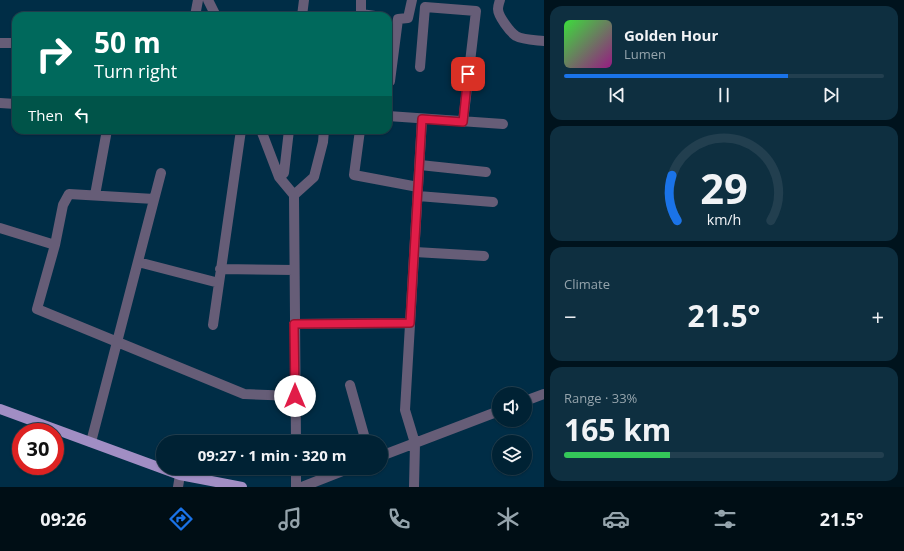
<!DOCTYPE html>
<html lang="en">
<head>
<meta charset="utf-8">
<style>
  body { margin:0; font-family:"Open Sans",sans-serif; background:#0e2f40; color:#f1f3f6; height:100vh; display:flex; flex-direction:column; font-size:15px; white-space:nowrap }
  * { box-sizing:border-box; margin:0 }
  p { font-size:13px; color:#95a4ac }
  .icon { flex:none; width:22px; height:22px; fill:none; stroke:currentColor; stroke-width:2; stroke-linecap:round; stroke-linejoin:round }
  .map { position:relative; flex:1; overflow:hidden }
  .side { display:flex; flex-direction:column; gap:6px; padding:6px; background:#00131d; width:360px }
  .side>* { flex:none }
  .hud { position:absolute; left:12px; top:12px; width:380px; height:122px; border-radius:12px; box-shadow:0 1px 3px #0004,0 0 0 1px #223f4f; background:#00695c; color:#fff; overflow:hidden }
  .fabs { position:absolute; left:492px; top:387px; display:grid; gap:8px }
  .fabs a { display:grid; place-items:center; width:40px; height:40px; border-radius:50%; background:#002234; box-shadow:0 1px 3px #0004,0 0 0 1px #223f4f; font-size:20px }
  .speed { position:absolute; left:12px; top:423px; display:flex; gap:8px; font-size:20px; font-weight:700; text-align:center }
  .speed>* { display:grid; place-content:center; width:52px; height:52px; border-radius:50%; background:#002234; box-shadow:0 1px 3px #0004,0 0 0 1px #223f4f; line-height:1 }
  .speed .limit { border:6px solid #d22; background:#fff; color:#111 }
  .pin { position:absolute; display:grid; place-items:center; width:34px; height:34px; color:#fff; margin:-17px; border-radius:8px; box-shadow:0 2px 6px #0006 }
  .me { position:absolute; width:44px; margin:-22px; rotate:0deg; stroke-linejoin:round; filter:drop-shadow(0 0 3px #0008) }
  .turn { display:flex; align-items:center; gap:14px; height:84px; padding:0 16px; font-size:18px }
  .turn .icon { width:52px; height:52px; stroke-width:2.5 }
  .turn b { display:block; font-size:28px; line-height:34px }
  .then { display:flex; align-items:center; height:38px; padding:0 16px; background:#0003; gap:8px; font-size:15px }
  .big { font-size:30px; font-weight:700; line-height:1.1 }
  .side .tile { flex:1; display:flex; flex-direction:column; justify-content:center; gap:6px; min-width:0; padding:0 14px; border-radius:12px; background:#0e2f40 }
  .side .dial { align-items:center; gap:0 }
  .dial svg { height:104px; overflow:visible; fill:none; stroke:#223f4f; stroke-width:7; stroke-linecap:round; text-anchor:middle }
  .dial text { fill:#f1f3f6; stroke:none }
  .song { display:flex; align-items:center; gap:12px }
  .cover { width:48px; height:48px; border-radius:6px; background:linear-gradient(135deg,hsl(120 70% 55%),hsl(310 70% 35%)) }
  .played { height:4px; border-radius:2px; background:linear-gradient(90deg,#1a73e8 70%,#223f4f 70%) }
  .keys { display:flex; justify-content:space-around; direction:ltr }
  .heat { display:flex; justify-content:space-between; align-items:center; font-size:22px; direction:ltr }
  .charge { height:6px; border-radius:3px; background:linear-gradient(90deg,#34c759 33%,#223f4f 0) }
  .trip { position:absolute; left:156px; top:435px; width:232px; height:40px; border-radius:20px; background:#002234; box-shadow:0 1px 3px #0004,0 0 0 1px #223f4f; font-weight:700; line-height:40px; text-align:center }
  .tabs { display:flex; height:64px; justify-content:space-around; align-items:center; background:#000e15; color:#95a4ac }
  .tabs .icon { width:28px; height:28px }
  .tabs .on { color:#1a73e8 }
  .tabs b { font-size:18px; color:#f1f3f6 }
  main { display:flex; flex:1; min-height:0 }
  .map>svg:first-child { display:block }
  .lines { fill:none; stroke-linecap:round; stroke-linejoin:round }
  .minor { stroke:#665d77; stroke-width:10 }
  .major { stroke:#a18ec4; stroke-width:10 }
  .route-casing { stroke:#92132f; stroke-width:10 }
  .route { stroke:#e11d48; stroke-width:7 }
</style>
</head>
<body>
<main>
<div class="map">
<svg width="544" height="487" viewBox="0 0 544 487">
  <rect width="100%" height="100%" fill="#002d46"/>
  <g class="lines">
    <path class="minor" d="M 208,0 L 216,16
      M 361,0 L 361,14 L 375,16
      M 500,0 C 499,3 498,6 498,9 C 498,16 510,32 516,36 C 523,40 535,40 544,41
      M 195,16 L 198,0
      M 302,16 L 304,0
      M 0,43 L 16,43
      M 420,67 L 425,7 L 476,11 L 463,122
      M 388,81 L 390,81 L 398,19 L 408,18 L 412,0
      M 0,103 L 16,104
      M 388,116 L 503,124
      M 261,130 L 279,177 L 294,195 L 296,442
      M 360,130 L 354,175 L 418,187
      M 420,165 L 486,172
      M 279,177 L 284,173 L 289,130
      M 95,195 L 107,130
      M 294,195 L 314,177 L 323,142 L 324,130
      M 418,196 L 493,202
      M 154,199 L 69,194 L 63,205 L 55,245 L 37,309 L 244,394 L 295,396
      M 0,228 L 55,245
      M 415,252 L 484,256
      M 138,262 L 219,283
      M 220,269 L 294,270
      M 294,324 L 410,323
      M 213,325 L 241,130
      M 350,385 L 366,442
      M 525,401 L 544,394
      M 91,442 L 161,173
      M 381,456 L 499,411
      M 296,468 L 296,487
      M 178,487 L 180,475
      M 302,487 L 350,468
      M 414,487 L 415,443 L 405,410 L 422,119"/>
    <path class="major" d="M 0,409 L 180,475 L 242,487"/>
  </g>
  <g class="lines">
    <defs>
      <path id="route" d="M 295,396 L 294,324 L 410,323 L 422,119 L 463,122 L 468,74"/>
    </defs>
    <use href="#route" class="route-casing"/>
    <use href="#route" class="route"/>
  </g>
</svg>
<div class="fabs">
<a><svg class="icon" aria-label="sound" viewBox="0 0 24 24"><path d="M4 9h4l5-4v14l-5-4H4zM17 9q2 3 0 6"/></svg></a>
<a><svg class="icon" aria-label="layers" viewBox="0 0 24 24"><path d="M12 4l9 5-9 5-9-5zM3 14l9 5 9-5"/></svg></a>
</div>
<div class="speed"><div class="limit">30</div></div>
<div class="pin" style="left:468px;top:74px;background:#d93025"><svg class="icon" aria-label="arrive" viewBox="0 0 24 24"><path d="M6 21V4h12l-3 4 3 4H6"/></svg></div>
<svg class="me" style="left:295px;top:396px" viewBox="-20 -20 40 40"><circle r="19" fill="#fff"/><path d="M0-13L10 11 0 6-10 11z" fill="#e11d48"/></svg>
<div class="trip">09:27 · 1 min · 320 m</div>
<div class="hud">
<div class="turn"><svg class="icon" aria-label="right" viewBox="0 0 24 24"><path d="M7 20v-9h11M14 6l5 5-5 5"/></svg><div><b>50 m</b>Turn right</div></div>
<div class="then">Then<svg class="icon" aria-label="left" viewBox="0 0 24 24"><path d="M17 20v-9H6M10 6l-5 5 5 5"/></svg></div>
</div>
</div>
<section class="side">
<div class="tile">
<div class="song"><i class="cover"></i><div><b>Golden Hour</b><p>Lumen</p></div></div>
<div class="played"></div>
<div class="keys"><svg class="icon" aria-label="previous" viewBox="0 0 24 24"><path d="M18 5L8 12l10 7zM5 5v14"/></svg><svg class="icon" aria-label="pause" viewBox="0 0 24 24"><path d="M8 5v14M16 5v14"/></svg><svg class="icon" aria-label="next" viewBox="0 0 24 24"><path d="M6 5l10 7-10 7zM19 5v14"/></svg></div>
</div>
<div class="tile dial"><svg viewBox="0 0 100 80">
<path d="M14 69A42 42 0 1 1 86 69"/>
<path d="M14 69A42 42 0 0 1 10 34" stroke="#1a73e8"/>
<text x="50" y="56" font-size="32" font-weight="700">29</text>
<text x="50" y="72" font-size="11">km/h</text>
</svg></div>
<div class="tile"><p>Climate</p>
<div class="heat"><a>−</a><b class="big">21.5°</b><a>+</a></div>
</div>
<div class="tile"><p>Range · 33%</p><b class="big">165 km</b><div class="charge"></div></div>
</section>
</main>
<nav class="tabs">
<b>09:26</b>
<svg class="icon on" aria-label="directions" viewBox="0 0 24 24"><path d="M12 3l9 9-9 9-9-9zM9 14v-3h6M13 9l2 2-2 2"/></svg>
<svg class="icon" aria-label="music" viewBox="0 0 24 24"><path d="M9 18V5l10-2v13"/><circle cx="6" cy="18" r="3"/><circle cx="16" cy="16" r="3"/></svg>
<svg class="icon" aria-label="phone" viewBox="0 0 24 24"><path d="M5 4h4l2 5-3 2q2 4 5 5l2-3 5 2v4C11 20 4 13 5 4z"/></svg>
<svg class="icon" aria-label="climate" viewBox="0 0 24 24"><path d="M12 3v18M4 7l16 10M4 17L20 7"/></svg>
<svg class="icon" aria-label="car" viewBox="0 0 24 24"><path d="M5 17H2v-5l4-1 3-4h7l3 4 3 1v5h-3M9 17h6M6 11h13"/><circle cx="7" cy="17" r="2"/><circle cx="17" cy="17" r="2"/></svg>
<svg class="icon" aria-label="filters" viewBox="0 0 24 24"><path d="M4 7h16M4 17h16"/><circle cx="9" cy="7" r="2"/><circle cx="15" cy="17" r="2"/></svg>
<b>21.5°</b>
</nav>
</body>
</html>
